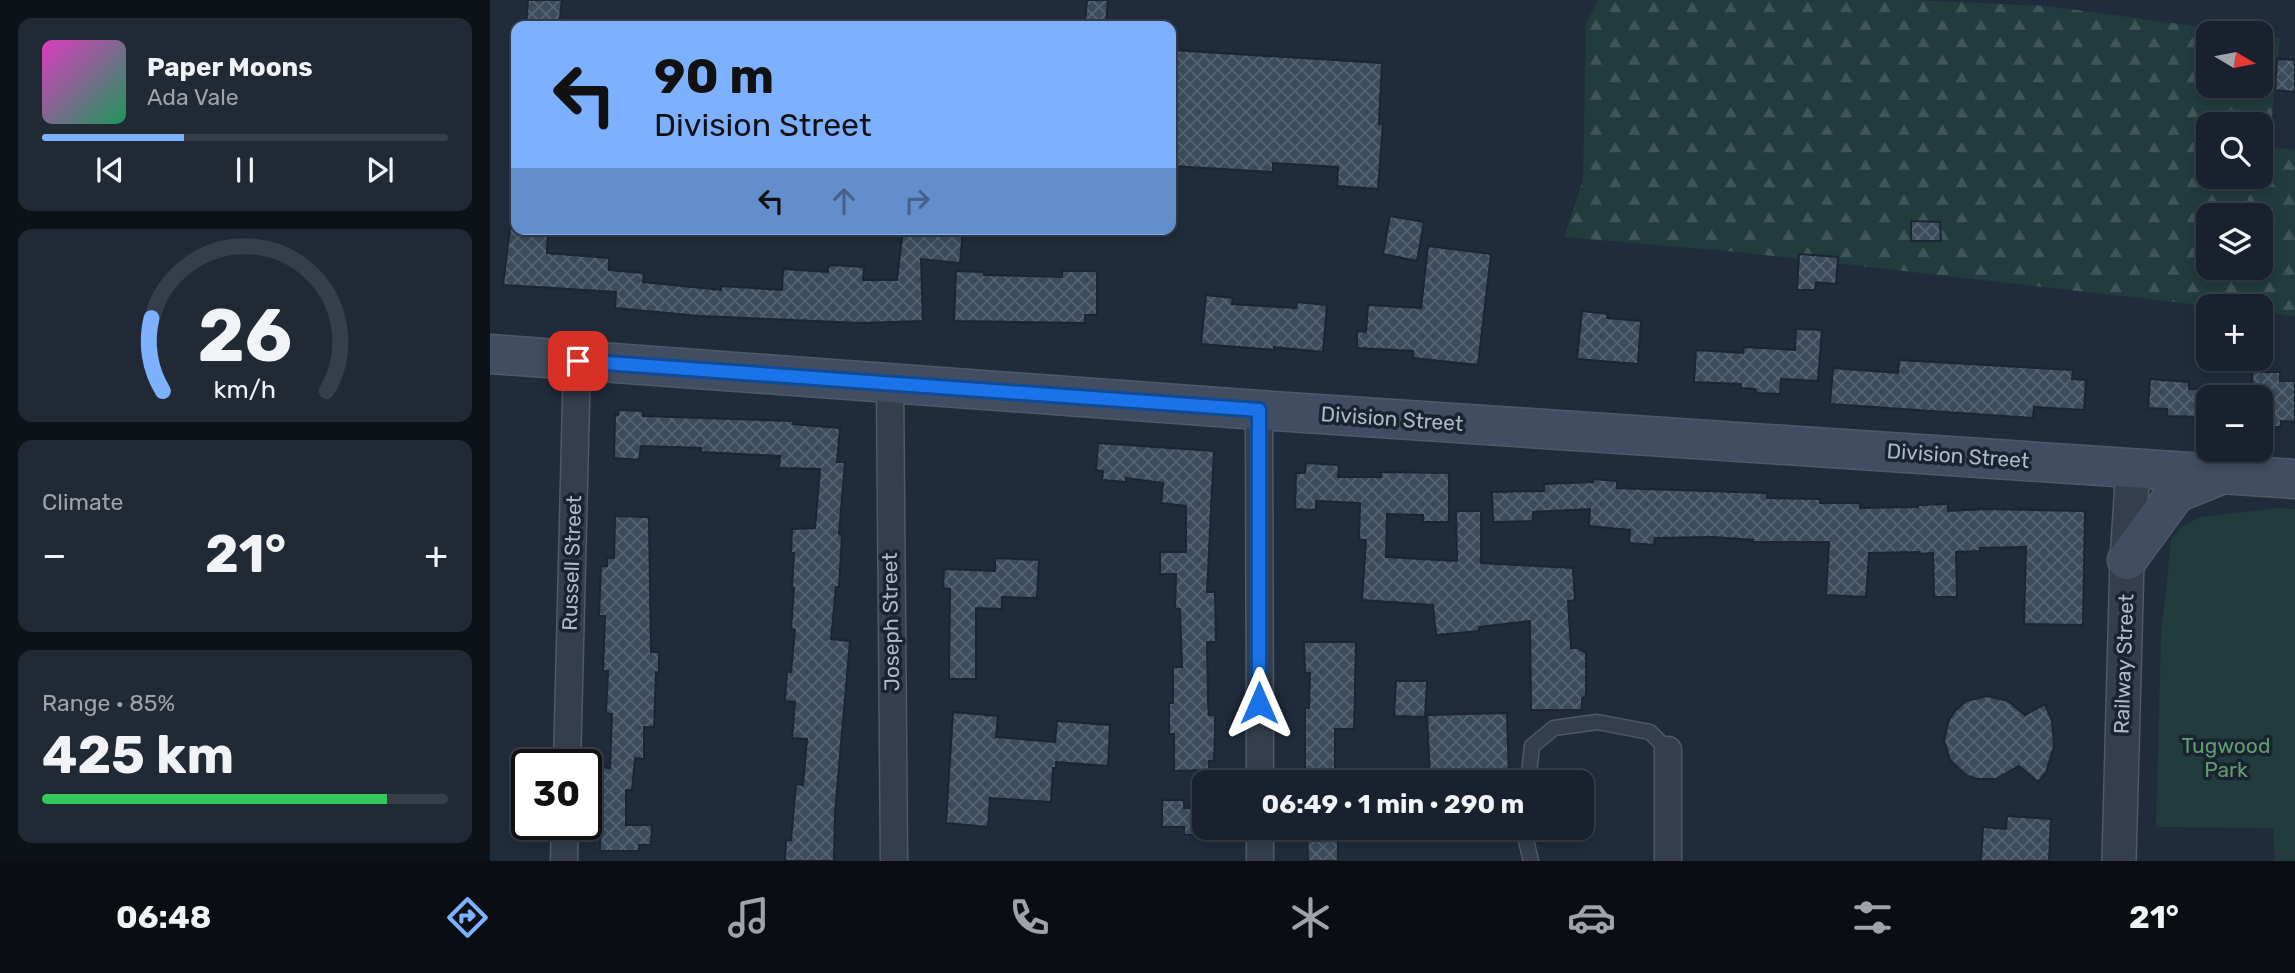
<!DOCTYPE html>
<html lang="en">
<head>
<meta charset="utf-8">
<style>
  body { margin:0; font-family:Rubik,sans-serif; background:#212935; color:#f1f3f6; height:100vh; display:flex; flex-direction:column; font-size:26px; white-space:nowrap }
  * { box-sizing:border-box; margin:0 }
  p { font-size:23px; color:#9fa3aa }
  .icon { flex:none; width:38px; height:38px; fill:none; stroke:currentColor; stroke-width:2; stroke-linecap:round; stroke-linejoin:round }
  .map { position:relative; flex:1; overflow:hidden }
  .panel { display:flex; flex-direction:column; gap:18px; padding:18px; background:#0d1219; width:490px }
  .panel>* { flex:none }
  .guide { position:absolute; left:21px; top:21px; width:665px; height:214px; border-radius:14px; box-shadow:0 4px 10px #0003,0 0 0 2px #363e49; background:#7db1ff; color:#111; overflow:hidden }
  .needle { width:46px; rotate:100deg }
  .controls { position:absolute; left:1706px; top:21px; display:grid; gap:14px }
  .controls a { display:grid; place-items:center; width:77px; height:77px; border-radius:14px; background:#18212d; box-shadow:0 4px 10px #0003,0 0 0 2px #363e49; font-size:35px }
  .speed { position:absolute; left:21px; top:749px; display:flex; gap:14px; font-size:35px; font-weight:700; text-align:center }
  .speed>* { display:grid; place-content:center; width:91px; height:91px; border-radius:50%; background:#18212d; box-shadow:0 4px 10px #0003,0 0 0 2px #363e49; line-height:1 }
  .speed .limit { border:4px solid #111; border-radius:10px; background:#fff; color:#111 }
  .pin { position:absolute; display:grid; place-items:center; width:60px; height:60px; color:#fff; margin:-30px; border-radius:14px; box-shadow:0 4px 10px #0006 }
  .me { position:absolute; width:77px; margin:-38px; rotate:0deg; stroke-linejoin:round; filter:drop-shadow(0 0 5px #0008) }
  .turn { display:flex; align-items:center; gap:24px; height:147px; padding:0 28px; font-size:32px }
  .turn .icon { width:91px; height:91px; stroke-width:2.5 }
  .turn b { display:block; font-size:49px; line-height:60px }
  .lanes { display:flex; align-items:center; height:66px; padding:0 28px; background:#0003; justify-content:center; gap:35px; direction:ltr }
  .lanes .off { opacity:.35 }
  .big { font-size:52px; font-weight:700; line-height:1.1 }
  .panel .tile { flex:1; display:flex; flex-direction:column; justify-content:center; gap:10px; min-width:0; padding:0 24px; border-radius:14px; background:#212935 }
  .panel .dial { align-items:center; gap:0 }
  .dial svg { height:182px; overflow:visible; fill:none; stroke:#363e49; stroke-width:7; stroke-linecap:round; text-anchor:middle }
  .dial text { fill:#f1f3f6; stroke:none }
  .song { display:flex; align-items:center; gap:21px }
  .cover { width:84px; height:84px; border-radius:10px; background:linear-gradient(135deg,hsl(310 70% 55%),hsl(150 70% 35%)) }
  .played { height:7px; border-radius:4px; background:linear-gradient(90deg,#7db1ff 35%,#363e49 35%) }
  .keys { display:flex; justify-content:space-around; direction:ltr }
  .heat { display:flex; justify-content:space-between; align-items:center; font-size:38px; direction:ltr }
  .charge { height:10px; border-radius:5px; background:linear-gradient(90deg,#34c759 85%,#363e49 0) }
  .trip { position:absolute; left:702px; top:770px; width:402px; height:70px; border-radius:14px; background:#18212d; box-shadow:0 4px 10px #0003,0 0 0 2px #363e49; font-weight:700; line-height:70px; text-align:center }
  .menu { display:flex; height:112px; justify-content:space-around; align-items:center; background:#0a0d12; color:#9fa3aa }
  .menu .icon { width:49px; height:49px }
  .menu .active { color:#7db1ff }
  .menu b { font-size:32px; color:#f1f3f6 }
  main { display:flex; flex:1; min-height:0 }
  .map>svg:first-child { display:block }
  .forest { fill:url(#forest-firs); fill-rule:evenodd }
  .park { fill:#223b3d }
  .building { fill:url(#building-cross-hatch); stroke:#1b2533; stroke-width:2 }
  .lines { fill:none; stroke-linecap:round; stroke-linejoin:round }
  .service-casing { stroke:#4f5967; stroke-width:17 }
  .minor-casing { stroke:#4f5967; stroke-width:29 }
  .tertiary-casing { stroke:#4f5967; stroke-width:36 }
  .secondary-casing { stroke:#4f5967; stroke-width:41 }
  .service { stroke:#343e4c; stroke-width:14 }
  .minor { stroke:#343e4c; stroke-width:26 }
  .tertiary { stroke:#343e4c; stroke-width:33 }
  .secondary { stroke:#414d60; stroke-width:38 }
  .route-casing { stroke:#114b97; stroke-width:18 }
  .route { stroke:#1a73e8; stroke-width:12 }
  .labels { text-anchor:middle; stroke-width:7; stroke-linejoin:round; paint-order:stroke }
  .street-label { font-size:21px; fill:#afb9c8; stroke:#192331 }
  .park-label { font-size:21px; fill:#639c6f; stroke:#192331 }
</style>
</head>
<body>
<main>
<section class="panel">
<div class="tile">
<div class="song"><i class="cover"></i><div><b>Paper Moons</b><p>Ada Vale</p></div></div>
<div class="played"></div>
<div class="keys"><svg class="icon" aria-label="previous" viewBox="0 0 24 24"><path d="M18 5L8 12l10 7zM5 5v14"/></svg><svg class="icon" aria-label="pause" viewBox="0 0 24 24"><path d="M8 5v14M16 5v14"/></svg><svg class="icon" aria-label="next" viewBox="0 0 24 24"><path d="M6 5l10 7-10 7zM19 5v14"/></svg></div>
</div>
<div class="tile dial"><svg viewBox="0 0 100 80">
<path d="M14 69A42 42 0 1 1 86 69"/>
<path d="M14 69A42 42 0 0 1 9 37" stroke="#7db1ff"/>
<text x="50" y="56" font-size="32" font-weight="700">26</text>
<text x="50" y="72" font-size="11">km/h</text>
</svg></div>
<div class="tile"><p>Climate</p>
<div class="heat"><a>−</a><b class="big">21°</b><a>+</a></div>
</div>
<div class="tile"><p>Range · 85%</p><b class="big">425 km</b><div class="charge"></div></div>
</section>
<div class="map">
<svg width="1805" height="861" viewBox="0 0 1805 861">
  <defs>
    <pattern id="forest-firs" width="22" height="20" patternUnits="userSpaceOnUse" patternTransform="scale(1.75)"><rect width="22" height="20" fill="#223b3d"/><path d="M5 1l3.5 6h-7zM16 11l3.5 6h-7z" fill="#405558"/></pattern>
    <pattern id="building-cross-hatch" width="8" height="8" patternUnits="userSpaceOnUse" patternTransform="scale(1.75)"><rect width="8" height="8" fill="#3b4b5c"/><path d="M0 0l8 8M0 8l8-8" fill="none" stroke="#556372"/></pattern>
  </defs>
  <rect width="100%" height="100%" fill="#202c3c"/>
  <path class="forest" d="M 1108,0 L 1421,0 L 1557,6 L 1756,33 L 1718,33 L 1718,86 L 1771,86 L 1771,35 L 1790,38 L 1779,147 L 1805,150 L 1805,316 L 1771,312 L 1771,306 L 1719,306 L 1248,252 L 1074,237 L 1093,180 L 1096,24 ZM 1718,124 L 1771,124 L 1771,177 L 1718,177 ZM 1718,215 L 1771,215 L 1771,268 L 1718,268 Z"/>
  <path class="park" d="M 1788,508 L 1805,509 L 1805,861 L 1785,861 L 1783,828 L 1666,827 L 1671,636 L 1681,540 L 1692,526 L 1711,517 Z"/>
  <path class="building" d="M 38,0 L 72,0 L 69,26 L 36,26 Z
    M 597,0 L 618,0 L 616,23 L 595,22 Z
    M 681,50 L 892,63 L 889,124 L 893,124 L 888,189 L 847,186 L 848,167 L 783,163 L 783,172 L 681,166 Z
    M 1787,59 L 1805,60 L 1805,92 L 1785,90 Z
    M 900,216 L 934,222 L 927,261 L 893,254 Z
    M 1421,221 L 1450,222 L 1451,241 L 1421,241 Z
    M 20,229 L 58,229 L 57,253 L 119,258 L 119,270 L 154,273 L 153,282 L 231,290 L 231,286 L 292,290 L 293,269 L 338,272 L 338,266 L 343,265 L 374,267 L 373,280 L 407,280 L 413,229 L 473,229 L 470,263 L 431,259 L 433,321 L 371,323 L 209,316 L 125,308 L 126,292 L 13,285 Z
    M 938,246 L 1001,254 L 988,365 L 923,358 L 923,351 L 867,348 L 867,331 L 876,332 L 878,305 L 931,308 Z
    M 1309,254 L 1348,257 L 1346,284 L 1326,282 L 1325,290 L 1307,290 Z
    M 466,271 L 494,272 L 494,275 L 572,277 L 572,271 L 607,271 L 607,315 L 595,315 L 595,323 L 464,321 Z
    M 716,295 L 743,298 L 742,304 L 806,308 L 807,302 L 837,305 L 833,352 L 784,347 L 784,350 L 711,344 Z
    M 1092,311 L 1118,314 L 1117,318 L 1151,321 L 1148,364 L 1087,359 Z
    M 1306,329 L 1332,330 L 1328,381 L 1291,379 L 1290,394 L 1267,393 L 1265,389 L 1251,388 L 1251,384 L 1204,382 L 1206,350 L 1253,353 L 1254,347 L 1305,350 Z
    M 1409,360 L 1583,370 L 1582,379 L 1596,380 L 1594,410 L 1544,407 L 1543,418 L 1340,404 L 1343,368 L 1408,373 Z
    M 1762,372 L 1790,372 L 1790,381 L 1805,381 L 1805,422 L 1791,421 L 1791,427 L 1771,427 L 1771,397 L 1763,397 Z
    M 1660,379 L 1699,382 L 1699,389 L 1718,389 L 1718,417 L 1677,416 L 1677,409 L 1658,408 Z
    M 128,410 L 153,411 L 153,416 L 304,421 L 303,424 L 350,428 L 347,462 L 355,462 L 349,534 L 352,535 L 349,587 L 346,587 L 341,639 L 360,641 L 345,813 L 344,861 L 295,861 L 296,840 L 301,840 L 306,784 L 313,785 L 317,739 L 302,738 L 305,702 L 295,701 L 297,671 L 301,672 L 305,630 L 301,629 L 304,588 L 302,588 L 304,553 L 301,553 L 302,529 L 325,528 L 330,469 L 289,468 L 290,456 L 211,452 L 211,448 L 151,446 L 149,460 L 124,458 L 125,414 L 128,415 Z
    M 608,443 L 724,451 L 717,592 L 725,592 L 726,642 L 717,642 L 718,703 L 719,715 L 725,715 L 725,733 L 724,761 L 719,761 L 719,770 L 684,771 L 684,734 L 679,734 L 679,703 L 683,703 L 683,667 L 692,667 L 690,609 L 685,609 L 686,574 L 670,574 L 670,552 L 696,552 L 696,506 L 671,503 L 673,483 L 636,478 L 636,482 L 612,480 L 613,471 L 606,470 Z
    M 816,463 L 849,465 L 848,477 L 891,477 L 891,472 L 959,473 L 959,522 L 933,522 L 933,515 L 897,514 L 896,557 L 967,561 L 966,511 L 991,511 L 991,563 L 1083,568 L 1085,600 L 1078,601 L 1081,648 L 1087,648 L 1096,653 L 1096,696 L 1092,698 L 1092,710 L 1041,710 L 1040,621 L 989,627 L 989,631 L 946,635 L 943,605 L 872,600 L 876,540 L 869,540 L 870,503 L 826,501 L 826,510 L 805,509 L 806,473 L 815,473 Z
    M 1103,479 L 1127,481 L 1127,488 L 1277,493 L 1277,498 L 1330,499 L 1330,503 L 1370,503 L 1370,508 L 1428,507 L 1428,505 L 1458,504 L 1458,511 L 1499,509 L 1595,511 L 1593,625 L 1534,624 L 1536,547 L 1490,548 L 1490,551 L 1466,552 L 1467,597 L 1444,597 L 1443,553 L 1429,554 L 1429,552 L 1379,553 L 1376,597 L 1336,595 L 1339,542 L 1263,542 L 1263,540 L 1223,537 L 1165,538 L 1164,545 L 1139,543 L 1140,530 L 1099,526 L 1100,509 L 1043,512 L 1043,521 L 1003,522 L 1002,492 L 1054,491 L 1054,484 L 1103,482 Z
    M 125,516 L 159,517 L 161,652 L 169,652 L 169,673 L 166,672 L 164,727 L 154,727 L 154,759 L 145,758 L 142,790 L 136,790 L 136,825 L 162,825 L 161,845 L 149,845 L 149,851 L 110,851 L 112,767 L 120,768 L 122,714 L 116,713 L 118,671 L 113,671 L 115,616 L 109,616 L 110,592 L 111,566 L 117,566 L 117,558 L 124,558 Z
    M 505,558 L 549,560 L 547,598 L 512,597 L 512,609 L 486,608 L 486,679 L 459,679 L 460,589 L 453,588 L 454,569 L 505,571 Z
    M 814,642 L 866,642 L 864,729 L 845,729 L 845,782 L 815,782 L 815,708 L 819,708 L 820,673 L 815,673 Z
    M 906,681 L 937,681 L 935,717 L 904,716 Z
    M 1497,696 L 1518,701 L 1535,715 L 1555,704 L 1562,721 L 1564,746 L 1556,772 L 1548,782 L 1529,766 L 1506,779 L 1486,779 L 1476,775 L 1460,760 L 1454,740 L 1459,720 L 1465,711 L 1476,701 Z
    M 463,712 L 508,716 L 506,737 L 565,742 L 567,721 L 620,725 L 618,766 L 566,762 L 566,768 L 563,768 L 561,802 L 500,798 L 498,827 L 456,823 Z
    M 1017,713 L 1019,782 L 966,782 L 967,778 L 940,779 L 937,715 Z
    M 672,800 L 694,800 L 694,808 L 714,808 L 714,835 L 694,835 L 694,827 L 672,827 Z
    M 1517,816 L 1561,819 L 1559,861 L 1491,861 L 1493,827 L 1516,829 Z
    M 817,828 L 848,828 L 848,861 L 818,861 Z"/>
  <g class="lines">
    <defs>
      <path id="service" d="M 1038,782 L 1042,746 L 1064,728 L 1107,722 L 1160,732 L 1178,750
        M 1033,828 L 1041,861"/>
      <path id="minor" d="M 400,383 L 404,861
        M 769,410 L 770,782
        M 1178,750 L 1178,861
        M 77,765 L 87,361
        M 770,828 L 770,861
        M 74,861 L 75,824"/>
      <path id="tertiary" d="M 1629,861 L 1637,560 L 1643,468"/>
      <path id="secondary" d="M 0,354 L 769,410 L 1805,479
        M 1637,560 L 1686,493 L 1728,476"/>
    </defs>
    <use href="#service" class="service-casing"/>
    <use href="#minor" class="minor-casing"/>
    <use href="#tertiary" class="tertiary-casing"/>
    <use href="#secondary" class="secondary-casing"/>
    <use href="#service" class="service"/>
    <use href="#minor" class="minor"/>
    <use href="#tertiary" class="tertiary"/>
    <use href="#secondary" class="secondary"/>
  </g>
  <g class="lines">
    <defs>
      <path id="route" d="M 88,361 L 769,410 L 769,703"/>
    </defs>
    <use href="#route" class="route-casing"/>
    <use href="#route" class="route"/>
  </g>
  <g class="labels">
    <g class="street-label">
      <text transform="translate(902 419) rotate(4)" y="7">Division Street</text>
      <text transform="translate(1468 456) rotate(4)" y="7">Division Street</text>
      <text transform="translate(82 563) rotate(-88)" y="7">Russell Street</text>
      <text transform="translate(401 622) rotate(-91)" y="7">Joseph Street</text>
      <text transform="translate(1634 664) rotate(-88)" y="7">Railway Street</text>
    </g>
    <g class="park-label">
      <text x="1736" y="753">Tugwood<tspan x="1736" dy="24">Park</tspan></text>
    </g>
  </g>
</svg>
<div class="controls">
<a><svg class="needle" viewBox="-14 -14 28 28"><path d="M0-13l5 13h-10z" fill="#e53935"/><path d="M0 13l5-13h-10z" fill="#9fa3aa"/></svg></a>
<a><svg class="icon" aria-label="search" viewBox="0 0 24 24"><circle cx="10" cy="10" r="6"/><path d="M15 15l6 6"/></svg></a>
<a><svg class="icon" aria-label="layers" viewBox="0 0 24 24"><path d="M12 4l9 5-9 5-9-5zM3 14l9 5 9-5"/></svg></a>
<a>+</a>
<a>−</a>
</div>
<div class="speed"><div class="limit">30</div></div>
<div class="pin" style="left:88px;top:361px;background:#d93025"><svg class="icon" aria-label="arrive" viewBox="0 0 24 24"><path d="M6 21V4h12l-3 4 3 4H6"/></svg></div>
<svg class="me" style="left:769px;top:703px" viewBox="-20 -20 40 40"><path d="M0-17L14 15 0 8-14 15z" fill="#1a73e8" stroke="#fff" stroke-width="4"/></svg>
<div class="trip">06:49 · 1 min · 290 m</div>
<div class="guide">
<div class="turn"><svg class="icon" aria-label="left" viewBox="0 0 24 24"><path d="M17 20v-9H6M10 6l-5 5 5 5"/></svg><div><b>90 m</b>Division Street</div></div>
<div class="lanes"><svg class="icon" aria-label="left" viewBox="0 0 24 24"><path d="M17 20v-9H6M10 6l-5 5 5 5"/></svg><svg class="icon off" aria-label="ahead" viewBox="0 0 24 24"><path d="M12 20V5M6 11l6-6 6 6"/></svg><svg class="icon off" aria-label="right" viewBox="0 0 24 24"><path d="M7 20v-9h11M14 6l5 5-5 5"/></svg></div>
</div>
</div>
</main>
<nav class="menu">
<b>06:48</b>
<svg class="icon active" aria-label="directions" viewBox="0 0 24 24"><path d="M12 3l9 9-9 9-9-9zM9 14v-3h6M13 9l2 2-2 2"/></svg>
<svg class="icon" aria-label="music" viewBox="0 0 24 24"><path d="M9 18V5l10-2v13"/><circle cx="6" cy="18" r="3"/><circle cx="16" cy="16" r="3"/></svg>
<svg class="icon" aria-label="phone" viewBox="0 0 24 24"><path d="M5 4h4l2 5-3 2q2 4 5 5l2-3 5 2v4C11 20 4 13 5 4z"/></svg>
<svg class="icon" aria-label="climate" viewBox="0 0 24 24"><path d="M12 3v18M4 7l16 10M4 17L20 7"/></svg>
<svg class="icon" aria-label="car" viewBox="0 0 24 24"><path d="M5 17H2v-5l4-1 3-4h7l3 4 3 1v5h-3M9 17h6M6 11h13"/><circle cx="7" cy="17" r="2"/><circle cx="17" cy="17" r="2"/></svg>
<svg class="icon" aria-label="filters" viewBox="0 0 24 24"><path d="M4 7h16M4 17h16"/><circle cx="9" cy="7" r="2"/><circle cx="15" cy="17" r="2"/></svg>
<b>21°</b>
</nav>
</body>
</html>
